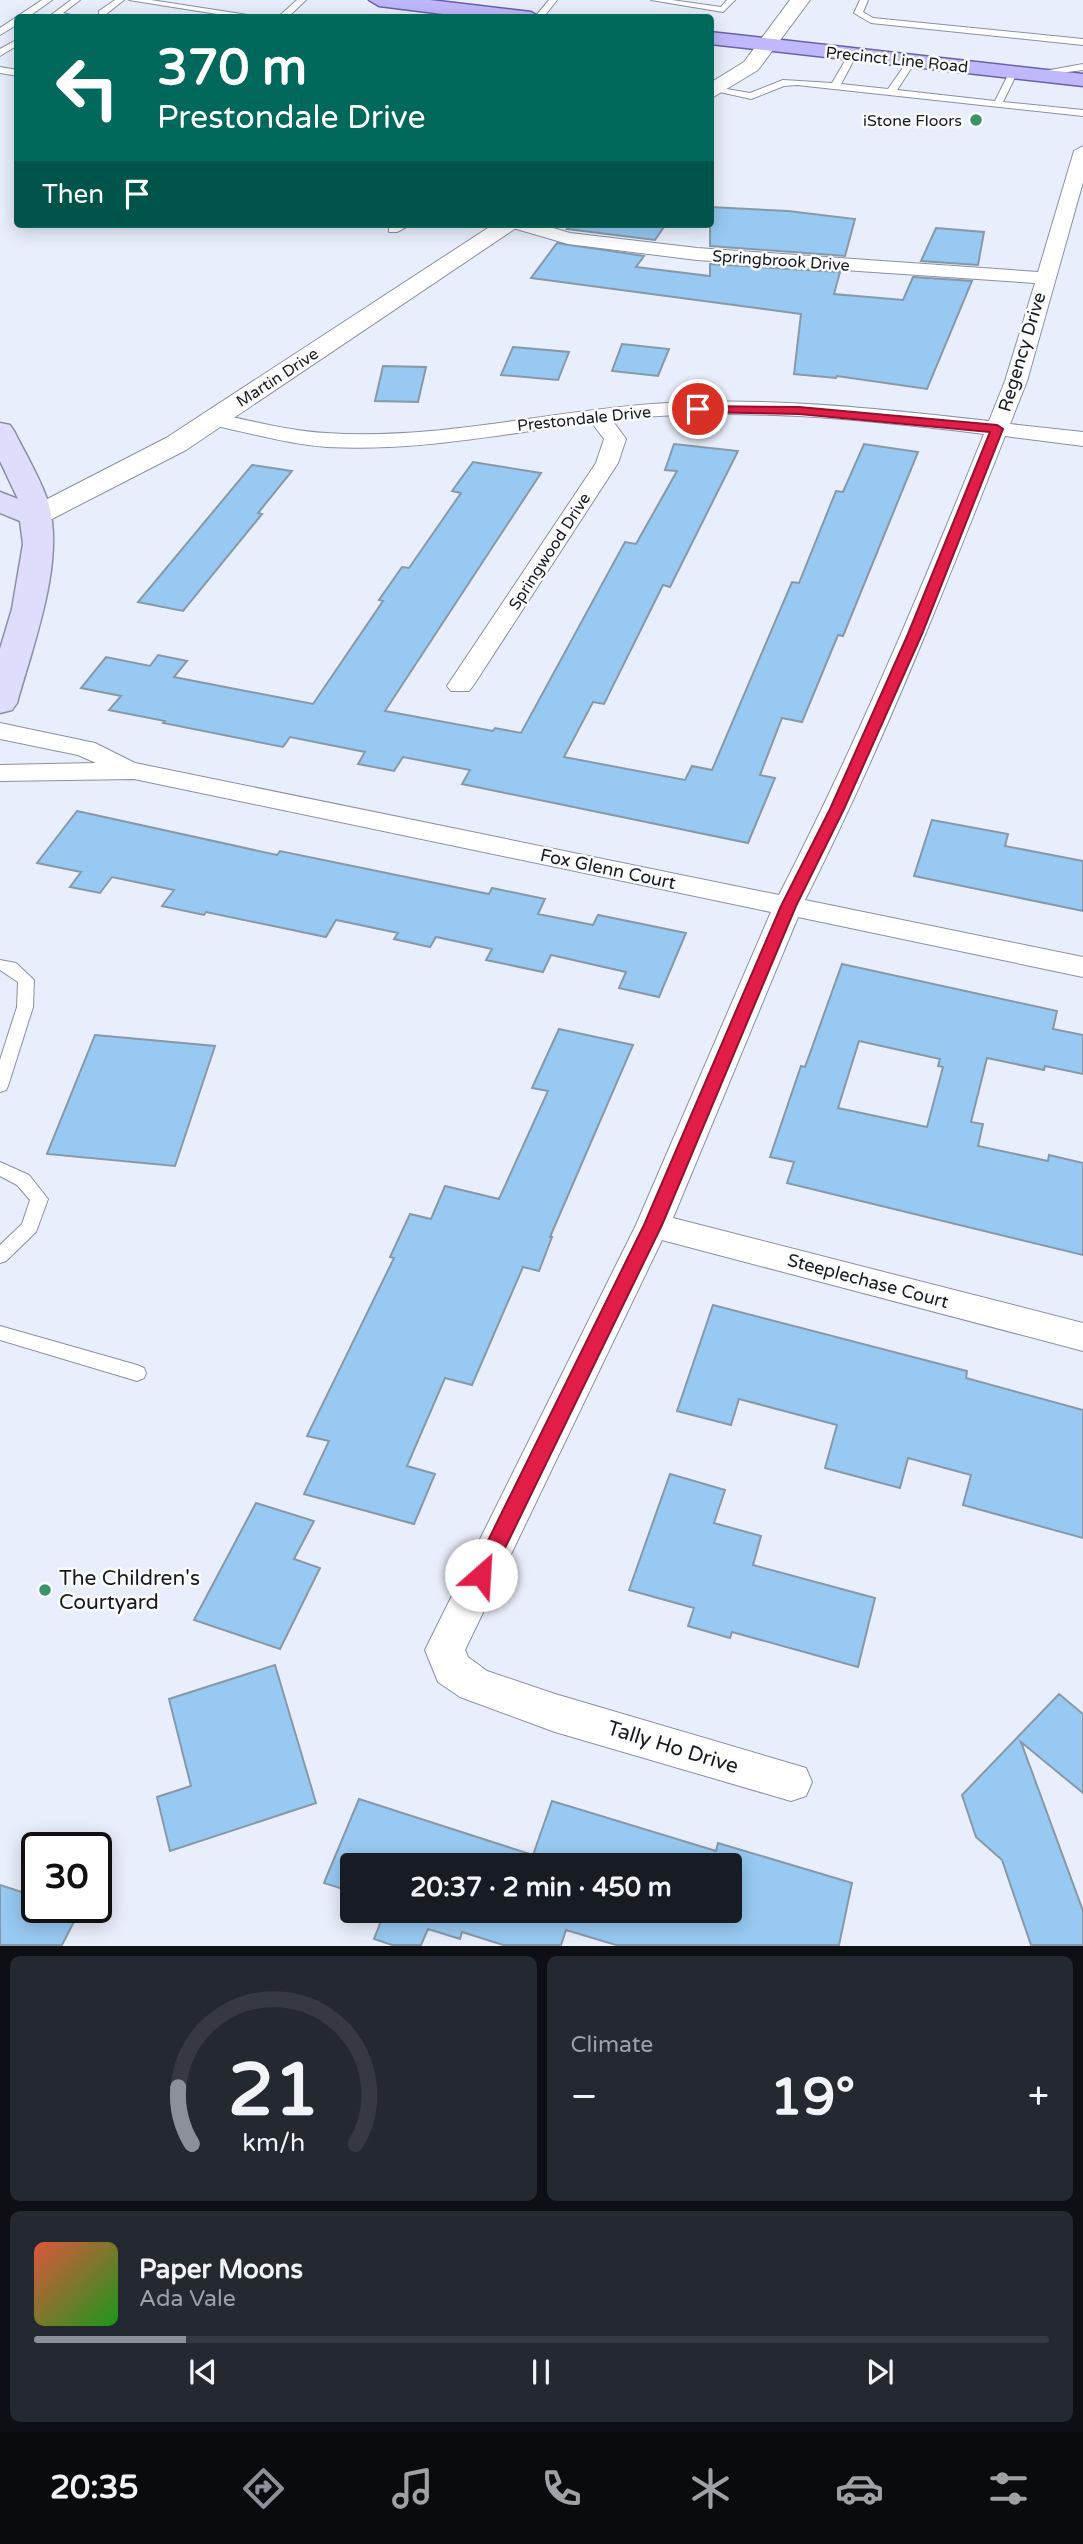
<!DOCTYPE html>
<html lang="en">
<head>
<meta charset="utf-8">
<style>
  body { margin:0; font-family:"Varela Round",sans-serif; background:#242831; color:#f1f3f6; height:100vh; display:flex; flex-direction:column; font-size:26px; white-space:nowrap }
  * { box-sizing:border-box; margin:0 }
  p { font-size:23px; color:#9ea1a6 }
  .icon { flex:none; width:38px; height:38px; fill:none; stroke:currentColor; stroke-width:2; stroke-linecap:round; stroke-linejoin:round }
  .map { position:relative; height:1946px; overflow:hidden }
  .details { display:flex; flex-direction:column; gap:10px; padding:10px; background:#0d0f14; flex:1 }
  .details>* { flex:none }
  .guide { position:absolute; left:14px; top:14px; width:700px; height:214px; border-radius:7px; box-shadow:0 4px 18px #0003; background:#00695c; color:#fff; overflow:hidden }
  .speed { position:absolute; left:21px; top:1832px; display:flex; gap:14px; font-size:35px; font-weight:700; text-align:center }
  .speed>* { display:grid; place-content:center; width:91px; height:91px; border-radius:50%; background:#171b24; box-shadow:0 4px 18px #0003; line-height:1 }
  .speed .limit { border:4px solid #111; border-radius:10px; background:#fff; color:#111 }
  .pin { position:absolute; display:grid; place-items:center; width:60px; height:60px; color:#fff; margin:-30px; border:4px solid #fff; border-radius:50%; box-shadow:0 2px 7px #0007 }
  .me { position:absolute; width:77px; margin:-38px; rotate:26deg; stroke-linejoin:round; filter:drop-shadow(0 0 5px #0008) }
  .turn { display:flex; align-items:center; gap:24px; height:147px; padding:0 28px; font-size:32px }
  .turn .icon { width:91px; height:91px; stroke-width:2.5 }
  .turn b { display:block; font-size:49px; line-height:60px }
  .then { display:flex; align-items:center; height:66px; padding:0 28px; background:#0003; gap:14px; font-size:26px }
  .big { font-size:52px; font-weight:800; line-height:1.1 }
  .details .widget { flex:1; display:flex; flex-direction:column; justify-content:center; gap:10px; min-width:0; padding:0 24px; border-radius:10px; background:#242831 }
  .details .dial { align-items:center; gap:0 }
  .dial svg { height:182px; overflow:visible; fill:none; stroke:#363941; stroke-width:7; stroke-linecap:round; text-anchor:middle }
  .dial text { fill:#f1f3f6; stroke:none }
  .song { display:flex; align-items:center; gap:21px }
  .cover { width:84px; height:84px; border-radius:10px; background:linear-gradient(135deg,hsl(10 70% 55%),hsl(120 70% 35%)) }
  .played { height:7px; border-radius:4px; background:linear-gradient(90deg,#8c9099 15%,#363941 15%) }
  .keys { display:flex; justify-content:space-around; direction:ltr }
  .heat { display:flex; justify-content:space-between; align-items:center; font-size:38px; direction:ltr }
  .details .tiles { flex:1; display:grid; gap:10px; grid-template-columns:1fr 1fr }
  .widget:last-child { grid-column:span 2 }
  .trip { position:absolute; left:340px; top:1853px; width:402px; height:70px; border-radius:7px; background:#171b24; box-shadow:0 4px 18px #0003; font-weight:800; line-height:70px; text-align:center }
  .menu { display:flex; height:112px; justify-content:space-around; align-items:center; background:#090b0e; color:#9ea1a6 }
  .menu .icon { width:49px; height:49px }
  .menu .selected { color:#8c9099 }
  .menu b { font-size:32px; color:#f1f3f6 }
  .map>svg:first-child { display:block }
  .building { fill:#97c9f2; stroke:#8799a9; stroke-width:2; fill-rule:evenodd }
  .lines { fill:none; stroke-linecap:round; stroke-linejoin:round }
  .service-casing { stroke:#8891a5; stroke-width:2 }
  .minor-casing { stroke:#8891a5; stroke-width:2 }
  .tertiary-casing { stroke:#8891a5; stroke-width:2 }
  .secondary-casing { stroke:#8891a5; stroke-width:3 }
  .primary-casing { stroke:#6862ab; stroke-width:3 }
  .service { fill:#fff; fill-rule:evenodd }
  .minor { fill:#fff; fill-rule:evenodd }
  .tertiary { fill:#fff; fill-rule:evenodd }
  .secondary { fill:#dfdcfc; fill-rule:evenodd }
  .primary { fill:#bfb8fa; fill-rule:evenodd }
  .route { fill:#e11d48; stroke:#92132f; stroke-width:2 }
  .poi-dot { fill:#399369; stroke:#fbfbfb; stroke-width:2.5 }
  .labels { text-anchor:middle; stroke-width:5; stroke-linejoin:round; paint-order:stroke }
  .far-street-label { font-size:16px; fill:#151920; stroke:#fbfbfb }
  .far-poi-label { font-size:16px; fill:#151920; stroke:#fbfbfb; text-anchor:end }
  .street-label { font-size:18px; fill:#151920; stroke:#fbfbfb }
  .near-poi-label { font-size:21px; fill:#151920; stroke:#fbfbfb; text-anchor:start }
  .near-street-label { font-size:21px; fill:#151920; stroke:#fbfbfb }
</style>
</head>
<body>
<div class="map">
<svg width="1083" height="1946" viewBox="0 0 1083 1946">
  <rect width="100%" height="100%" fill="#e8eefb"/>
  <path class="building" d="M 710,207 L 788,211 L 855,219 L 845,256 L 710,246 Z
    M 571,224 L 666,224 L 655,240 L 567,229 Z
    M 936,228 L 984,232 L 978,265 L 921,261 Z
    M 557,243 L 644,256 L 636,267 L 710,276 L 710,264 L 840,272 L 834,294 L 903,300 L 913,277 L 972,281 L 927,389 L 837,376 L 836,378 L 794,374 L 801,314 L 531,278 Z
    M 622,344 L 669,349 L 658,376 L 612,371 Z
    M 513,347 L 569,352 L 558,380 L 501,375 Z
    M 383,366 L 426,367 L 418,402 L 375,401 Z
    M 674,444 L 738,451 L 670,587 L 663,585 L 604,704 L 593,702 L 564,757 L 685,780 L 692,766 L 712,770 L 792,582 L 799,583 L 836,491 L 843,492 L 864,444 L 918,452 L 843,636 L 838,635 L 802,722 L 782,718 L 760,775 L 775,778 L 748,843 L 462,784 L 470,770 L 403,757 L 394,771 L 358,764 L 365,752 L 290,737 L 283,747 L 163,723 L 165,721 L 109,710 L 121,696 L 81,688 L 106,657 L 150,666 L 158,655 L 187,661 L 174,677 L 313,704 L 383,601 L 379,600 L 402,567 L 409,568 L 461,493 L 452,491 L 473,462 L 541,473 L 385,711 L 493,731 L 495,728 L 521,733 L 625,542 L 636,544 L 677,471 L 665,470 Z
    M 252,465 L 292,471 L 258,513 L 262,514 L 183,611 L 138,602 Z
    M 77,811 L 277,855 L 280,851 L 489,894 L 492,888 L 545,899 L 538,914 L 593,925 L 598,915 L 686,933 L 659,997 L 619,988 L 626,972 L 551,955 L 543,972 L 486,960 L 492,949 L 436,937 L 430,947 L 394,939 L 398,933 L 336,920 L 326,937 L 206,912 L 204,915 L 162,906 L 174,890 L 112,877 L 100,893 L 70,887 L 81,872 L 37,863 Z
    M 932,820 L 1008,834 L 1005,846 L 1083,861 L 1083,911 L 914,876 Z
    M 842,964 L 1057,1011 L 1053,1029 L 1083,1035 L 1083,1074 L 1045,1066 L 1044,1070 L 987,1058 L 971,1122 L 983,1124 L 978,1146 L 1048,1161 L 1049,1155 L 1083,1163 L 1083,1255 L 787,1183 L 794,1162 L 770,1157 L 801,1066 L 805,1067 ZM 859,1041 L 940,1059 L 938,1066 L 943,1067 L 927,1127 L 838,1108 Z
    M 559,1029 L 633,1045 L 550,1237 L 552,1237 L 539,1271 L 523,1267 L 472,1385 L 445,1378 L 407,1466 L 435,1474 L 414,1524 L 304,1494 L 329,1441 L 307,1436 L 394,1258 L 390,1257 L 410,1214 L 431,1219 L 445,1186 L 499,1199 L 548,1091 L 532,1088 Z
    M 95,1035 L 215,1046 L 175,1166 L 47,1154 Z
    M 713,1305 L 967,1371 L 966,1378 L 1083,1410 L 1083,1538 L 963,1505 L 971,1475 L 908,1458 L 900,1488 L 825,1468 L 837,1425 L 739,1399 L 731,1425 L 677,1411 Z
    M 670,1474 L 725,1490 L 714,1523 L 761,1536 L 753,1565 L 875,1598 L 858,1667 L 732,1632 L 730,1638 L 688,1626 L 694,1608 L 629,1590 Z
    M 256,1503 L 314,1521 L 294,1559 L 320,1568 L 280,1649 L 194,1620 Z
    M 275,1665 L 316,1803 L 170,1851 L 157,1797 L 191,1786 L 169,1699 Z
    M 1059,1694 L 1083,1714 L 1083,1793 L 1021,1742 L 1083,1911 L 1083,1945 L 1031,1945 L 1002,1860 L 976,1837 L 962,1795 Z
    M 359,1799 L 533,1855 L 552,1801 L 716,1851 L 718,1843 L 852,1883 L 839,1945 L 616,1945 L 566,1930 L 561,1945 L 503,1945 L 462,1932 L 460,1939 L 428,1929 L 421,1945 L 392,1945 L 374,1939 L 385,1911 L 730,1911 L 730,1866 L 352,1866 L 352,1892 L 324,1883 Z
    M 0,1885 L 37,1897 L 37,1908 L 81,1908 L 62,1945 L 0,1945 Z"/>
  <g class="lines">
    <defs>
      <path id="service" d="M 42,0 L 52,0 L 27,18 L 18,18 L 18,24 L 0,35 L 0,28 Z
        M 71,0 L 80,0 L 63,13 L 83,18 L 47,18 Z
        M 115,0 L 124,0 L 105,15 L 99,15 L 99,11 Z
        M 129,0 L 151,0 L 268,18 L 242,18 Z
        M 297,0 L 306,0 L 287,18 L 277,18 Z
        M 549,0 L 557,0 L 543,18 L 534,18 Z
        M 651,0 L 672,0 L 721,7 L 727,0 L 735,0 L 723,12 Z
        M 860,0 L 868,0 L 863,12 L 873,18 L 1083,39 L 1083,45 L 871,23 L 854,13 Z
        M 18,39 L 18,45 L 0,56 L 0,49 Z
        M 853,51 L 857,54 L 841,84 L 888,89 L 909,59 L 912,58 L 916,61 L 897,90 L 995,101 L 1009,73 L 1013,70 L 1017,73 L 1003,102 L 1083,110 L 1083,116 L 797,85 L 784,86 L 751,99 L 711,90 L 715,87 L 750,93 L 783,80 L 832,83 L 849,54 Z
        M 1083,64 L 1083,70 L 1037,76 L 1033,73 Z
        M 0,67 L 18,70 L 18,76 L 0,73 Z
        M 399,224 L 412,224 L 397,232 L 389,232 L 389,228 Z
        M 0,960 L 16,963 L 34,980 L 33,1007 L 8,1086 L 6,1090 L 0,1092 L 0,1060 L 17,1007 L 18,982 L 0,970 Z
        M 0,1162 L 29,1175 L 48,1199 L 36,1232 L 6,1261 L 0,1263 L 0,1245 L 22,1224 L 30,1200 L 17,1185 L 0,1176 Z
        M 0,1326 L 137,1365 L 144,1368 L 146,1373 L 144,1378 L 137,1381 L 0,1340 Z"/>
      <path id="minor" d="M 1083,146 L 1083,182 L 1027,381 L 1010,424 L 1083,432 L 1083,446 L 1005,436 C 943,593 881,749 805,900 L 1083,957 L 1083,977 L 798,917 L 673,1218 L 1083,1323 L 1083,1351 L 662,1240 L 465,1650 L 468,1657 L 487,1671 L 555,1694 L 806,1768 L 812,1782 L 806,1796 L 791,1801 L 555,1732 L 460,1697 L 438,1682 L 425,1650 L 636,1225 L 771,912 L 134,779 L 0,781 L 0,765 L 96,763 L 78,755 L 0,739 L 0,723 L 95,743 L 135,763 L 779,895 C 856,745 921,590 984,434 C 861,419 736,406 612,420 L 626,439 L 618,463 L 473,686 L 469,691 L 451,691 L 447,686 L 596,463 L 604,439 L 592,423 C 504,433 416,452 327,447 C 288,444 250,433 212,425 L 201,419 L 212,413 C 250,420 288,431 326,433 C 441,441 554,409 668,403 C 775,397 883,409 989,421 L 1005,381 L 1035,283 L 697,260 L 568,244 L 513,228 L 511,224 L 540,224 L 570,233 L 697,248 L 1038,272 L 1074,151 Z"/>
      <path id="tertiary" d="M 790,0 L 810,0 L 758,70 L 710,99 L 710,83 L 744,62 Z
        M 494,224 L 522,224 L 186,450 L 46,522 L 36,525 L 26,522 L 22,516 L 26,510 L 166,438 Z"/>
      <path id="secondary" d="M 0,423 L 10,425 L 14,431 C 25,453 39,476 47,499 C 67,557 33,645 17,703 L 12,710 L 0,713 L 0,649 L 12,609 L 23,544 L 20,521 L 0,513 L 0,492 L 18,499 L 0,461 Z"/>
      <path id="primary" d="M 369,0 L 430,0 L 531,12 L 541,18 L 475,18 L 379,6 Z
        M 710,32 L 1083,74 L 1083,86 L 710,44 Z"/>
    </defs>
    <use href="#service" class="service-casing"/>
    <use href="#minor" class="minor-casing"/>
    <use href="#tertiary" class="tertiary-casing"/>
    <use href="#secondary" class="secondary-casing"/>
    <use href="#primary" class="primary-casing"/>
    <use href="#service" class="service"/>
    <use href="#minor" class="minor"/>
    <use href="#tertiary" class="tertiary"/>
    <use href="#secondary" class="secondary"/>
    <use href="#primary" class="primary"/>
  </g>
  <path class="route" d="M 698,406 L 799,407 L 997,425 L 1003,429 L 922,634 L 844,809 L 796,906 L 662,1225 L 489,1581 L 481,1584 L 474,1581 L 471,1575 L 644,1225 L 781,906 L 830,809 L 908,634 L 990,432 L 799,414 L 694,412 L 694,407 Z"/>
  <g class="poi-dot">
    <circle cx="976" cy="120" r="7"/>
    <circle cx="45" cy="1590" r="7"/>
  </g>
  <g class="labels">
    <g class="far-street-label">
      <text transform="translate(897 59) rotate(6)" y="6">Precinct Line Road</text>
      <text transform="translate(781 260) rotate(4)" y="6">Springbrook Drive</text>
      <text transform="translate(277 377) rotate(-33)" y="6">Martin Drive</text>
      <text transform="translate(584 418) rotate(-6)" y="6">Prestondale Drive</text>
      <text transform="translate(549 551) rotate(-57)" y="6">Springwood Drive</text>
    </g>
    <g class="far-poi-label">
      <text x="962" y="126">iStone Floors</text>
    </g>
    <g class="street-label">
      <text transform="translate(1022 352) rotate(-73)" y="6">Regency Drive</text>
      <text transform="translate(608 869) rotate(12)" y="6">Fox Glenn Court</text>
      <text transform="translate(868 1281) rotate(15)" y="6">Steeplechase Court</text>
    </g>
    <g class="near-poi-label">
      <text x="59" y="1585">The Children's<tspan x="59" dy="24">Courtyard</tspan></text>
    </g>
    <g class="near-street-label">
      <text transform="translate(673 1747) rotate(17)" y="7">Tally Ho Drive</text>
    </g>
  </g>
</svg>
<div class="speed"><div class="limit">30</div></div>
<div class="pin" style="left:698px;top:409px;background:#d93025"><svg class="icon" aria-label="arrive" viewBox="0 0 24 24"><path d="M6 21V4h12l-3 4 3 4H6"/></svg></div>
<svg class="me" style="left:481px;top:1575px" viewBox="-20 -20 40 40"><circle r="19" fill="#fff"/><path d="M0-13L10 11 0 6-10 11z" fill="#e11d48"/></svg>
<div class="trip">20:37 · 2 min · 450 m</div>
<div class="guide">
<div class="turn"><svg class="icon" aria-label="left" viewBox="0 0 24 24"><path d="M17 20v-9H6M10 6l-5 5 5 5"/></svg><div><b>370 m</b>Prestondale Drive</div></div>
<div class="then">Then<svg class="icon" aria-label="arrive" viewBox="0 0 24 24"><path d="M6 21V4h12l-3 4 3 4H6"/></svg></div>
</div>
</div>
<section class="details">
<div class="tiles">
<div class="widget dial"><svg viewBox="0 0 100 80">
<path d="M14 69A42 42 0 1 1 86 69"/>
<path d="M14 69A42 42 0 0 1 8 44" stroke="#8c9099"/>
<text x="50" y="56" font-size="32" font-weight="700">21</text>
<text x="50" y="72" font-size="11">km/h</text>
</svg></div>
<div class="widget"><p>Climate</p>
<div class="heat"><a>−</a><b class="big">19°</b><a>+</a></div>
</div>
<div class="widget">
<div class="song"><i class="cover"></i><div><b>Paper Moons</b><p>Ada Vale</p></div></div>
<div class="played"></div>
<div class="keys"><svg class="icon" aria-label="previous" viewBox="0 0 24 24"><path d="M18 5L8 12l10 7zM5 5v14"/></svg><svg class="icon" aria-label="pause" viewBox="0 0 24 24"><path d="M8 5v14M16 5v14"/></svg><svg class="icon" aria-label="next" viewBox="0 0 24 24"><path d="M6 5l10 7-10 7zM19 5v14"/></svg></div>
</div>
</div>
</section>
<nav class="menu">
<b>20:35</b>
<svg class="icon selected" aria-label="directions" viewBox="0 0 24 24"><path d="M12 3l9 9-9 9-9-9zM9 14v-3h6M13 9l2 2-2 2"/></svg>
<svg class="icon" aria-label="music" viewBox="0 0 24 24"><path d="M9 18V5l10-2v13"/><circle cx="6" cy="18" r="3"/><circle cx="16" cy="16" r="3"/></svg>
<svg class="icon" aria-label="phone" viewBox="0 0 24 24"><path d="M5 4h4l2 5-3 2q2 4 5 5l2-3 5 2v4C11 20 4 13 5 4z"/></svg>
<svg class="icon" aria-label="climate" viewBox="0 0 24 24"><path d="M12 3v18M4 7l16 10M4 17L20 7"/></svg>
<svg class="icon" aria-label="car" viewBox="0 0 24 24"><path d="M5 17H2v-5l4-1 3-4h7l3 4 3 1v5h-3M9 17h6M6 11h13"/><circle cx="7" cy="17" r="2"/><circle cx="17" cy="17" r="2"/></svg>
<svg class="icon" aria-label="filters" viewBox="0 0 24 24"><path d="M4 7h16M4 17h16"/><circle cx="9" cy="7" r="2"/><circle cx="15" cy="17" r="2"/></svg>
</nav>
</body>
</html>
